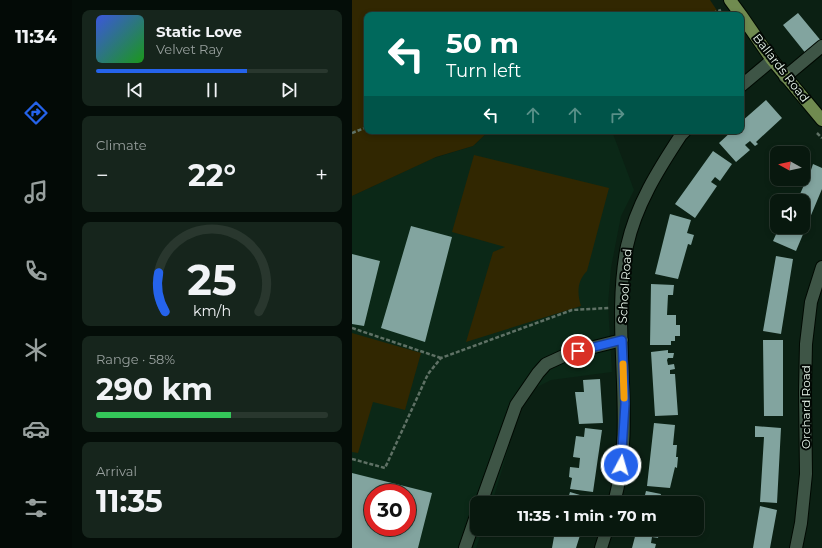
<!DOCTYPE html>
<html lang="en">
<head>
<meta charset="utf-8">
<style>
  body { margin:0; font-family:Montserrat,sans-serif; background:#16251c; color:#f1f3f6; height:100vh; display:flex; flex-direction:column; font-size:15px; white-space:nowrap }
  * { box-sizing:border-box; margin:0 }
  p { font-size:13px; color:#98a09e }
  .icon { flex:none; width:22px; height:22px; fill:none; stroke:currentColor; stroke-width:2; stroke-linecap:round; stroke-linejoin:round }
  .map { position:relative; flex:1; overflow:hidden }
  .side { display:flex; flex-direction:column; gap:10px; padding:10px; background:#040d08; width:280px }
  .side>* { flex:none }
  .banner { position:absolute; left:12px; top:12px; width:380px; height:122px; border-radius:8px; box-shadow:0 2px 6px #0003,0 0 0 1px #29372e; background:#00695c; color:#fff; overflow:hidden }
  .needle { width:26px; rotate:278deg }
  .fabs { position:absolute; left:418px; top:146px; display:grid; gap:8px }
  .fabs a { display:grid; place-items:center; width:40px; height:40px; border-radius:8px; background:#08180e; box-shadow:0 2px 6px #0003,0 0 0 1px #29372e; font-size:20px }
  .speed { position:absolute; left:12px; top:484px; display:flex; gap:8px; font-size:20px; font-weight:700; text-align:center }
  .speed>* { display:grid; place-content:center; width:52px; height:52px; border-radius:50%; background:#08180e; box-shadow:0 2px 6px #0003,0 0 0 1px #29372e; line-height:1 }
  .speed .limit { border:6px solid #d22; background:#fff; color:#111 }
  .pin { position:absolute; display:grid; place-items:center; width:34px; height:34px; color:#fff; margin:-17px; border:2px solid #fff; border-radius:50%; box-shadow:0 1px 4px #0007 }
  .me { position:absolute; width:44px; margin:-22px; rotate:6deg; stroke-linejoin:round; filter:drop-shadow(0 0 3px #0008) }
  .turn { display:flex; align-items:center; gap:14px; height:84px; padding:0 16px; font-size:18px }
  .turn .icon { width:52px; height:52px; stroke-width:2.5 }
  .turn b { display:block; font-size:28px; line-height:34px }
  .lanes { display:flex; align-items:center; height:38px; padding:0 16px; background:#0003; justify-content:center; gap:20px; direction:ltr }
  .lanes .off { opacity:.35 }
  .big { font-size:30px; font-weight:700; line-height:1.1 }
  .side .card { flex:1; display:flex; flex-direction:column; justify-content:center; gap:6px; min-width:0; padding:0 14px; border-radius:8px; background:#16251c }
  .side .dial { align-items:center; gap:0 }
  .dial svg { height:104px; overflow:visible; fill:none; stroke:#29372e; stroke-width:7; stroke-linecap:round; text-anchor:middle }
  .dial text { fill:#f1f3f6; stroke:none }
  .song { display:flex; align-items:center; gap:12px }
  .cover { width:48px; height:48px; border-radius:6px; background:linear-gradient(135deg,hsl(230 70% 55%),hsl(120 70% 35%)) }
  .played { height:4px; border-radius:2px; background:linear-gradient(90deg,#2563eb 65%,#29372e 65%) }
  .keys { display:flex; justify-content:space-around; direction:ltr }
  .heat { display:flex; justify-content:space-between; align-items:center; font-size:22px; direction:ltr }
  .charge { height:6px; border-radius:3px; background:linear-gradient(90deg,#34c759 58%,#29372e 0) }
  .trip { position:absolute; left:118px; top:496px; width:234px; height:40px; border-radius:8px; background:#08180e; box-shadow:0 2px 6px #0003,0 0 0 1px #29372e; font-weight:700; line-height:40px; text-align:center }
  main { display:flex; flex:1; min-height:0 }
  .menu { display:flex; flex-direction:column; width:72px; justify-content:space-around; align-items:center; background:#030a06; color:#98a09e }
  .menu .icon { width:28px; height:28px }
  .menu .current { color:#2563eb }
  .menu b { font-size:18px; color:#f1f3f6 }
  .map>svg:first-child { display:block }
  .built { fill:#0b2817; fill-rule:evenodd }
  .green { fill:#312701 }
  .building { fill:#82a49f; fill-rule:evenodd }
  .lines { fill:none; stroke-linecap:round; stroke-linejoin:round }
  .minor-casing { stroke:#000902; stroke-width:14 }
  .major-casing { stroke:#000902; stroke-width:14 }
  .path { stroke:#5f7165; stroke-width:2.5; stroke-dasharray:4 2; stroke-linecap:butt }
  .minor { stroke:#3e5546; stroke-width:12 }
  .major { stroke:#708b50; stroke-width:12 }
  .route-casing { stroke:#184099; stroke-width:10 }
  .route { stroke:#2563eb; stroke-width:7 }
  .slow { stroke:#f59e0b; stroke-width:7 }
  .labels { text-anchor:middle; stroke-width:4; stroke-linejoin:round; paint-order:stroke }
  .street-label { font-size:12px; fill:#eaf8ee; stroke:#020804 }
</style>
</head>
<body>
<main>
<nav class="menu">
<b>11:34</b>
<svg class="icon current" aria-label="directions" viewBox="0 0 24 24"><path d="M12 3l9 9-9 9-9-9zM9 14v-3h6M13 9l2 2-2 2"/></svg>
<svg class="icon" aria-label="music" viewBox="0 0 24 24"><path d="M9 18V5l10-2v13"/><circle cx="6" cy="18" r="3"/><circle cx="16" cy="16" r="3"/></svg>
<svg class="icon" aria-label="phone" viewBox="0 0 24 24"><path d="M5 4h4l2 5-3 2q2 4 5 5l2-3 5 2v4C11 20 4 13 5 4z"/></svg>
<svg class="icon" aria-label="climate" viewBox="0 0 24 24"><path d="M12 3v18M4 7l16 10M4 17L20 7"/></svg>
<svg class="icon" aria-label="car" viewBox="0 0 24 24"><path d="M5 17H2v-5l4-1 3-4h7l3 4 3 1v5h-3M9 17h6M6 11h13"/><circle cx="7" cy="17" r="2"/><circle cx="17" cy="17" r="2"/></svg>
<svg class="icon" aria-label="filters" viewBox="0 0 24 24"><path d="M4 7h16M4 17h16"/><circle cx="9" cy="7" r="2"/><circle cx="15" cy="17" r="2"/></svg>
</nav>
<section class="side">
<div class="card">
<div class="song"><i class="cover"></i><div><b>Static Love</b><p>Velvet Ray</p></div></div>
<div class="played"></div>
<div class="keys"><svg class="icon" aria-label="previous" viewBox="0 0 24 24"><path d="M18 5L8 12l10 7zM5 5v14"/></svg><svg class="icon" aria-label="pause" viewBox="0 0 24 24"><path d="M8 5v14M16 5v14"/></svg><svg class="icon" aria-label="next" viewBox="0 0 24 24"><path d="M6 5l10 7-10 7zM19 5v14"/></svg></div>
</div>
<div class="card"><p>Climate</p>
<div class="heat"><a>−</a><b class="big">22°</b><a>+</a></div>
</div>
<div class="card dial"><svg viewBox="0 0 100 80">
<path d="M14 69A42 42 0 1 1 86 69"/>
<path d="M14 69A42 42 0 0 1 9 39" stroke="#2563eb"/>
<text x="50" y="56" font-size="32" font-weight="700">25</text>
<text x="50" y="72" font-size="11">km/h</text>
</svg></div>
<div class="card"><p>Range · 58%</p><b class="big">290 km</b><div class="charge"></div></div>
<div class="card"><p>Arrival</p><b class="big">11:35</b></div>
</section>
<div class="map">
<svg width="470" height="548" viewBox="0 0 470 548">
  <rect width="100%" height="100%" fill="#0b2013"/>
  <path class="built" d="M 137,131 L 260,131 L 282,190 L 269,216 L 259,268 L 256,304 L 260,372 L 199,380 L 173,393 L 140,503 L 125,503 L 125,529 L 131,529 L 124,548 L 0,548 L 0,196 L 79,159 L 121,146 ZM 21,493 L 55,493 L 55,527 L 21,527 Z"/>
  <path class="green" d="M 0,0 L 358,0 L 368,15 L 15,15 L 15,131 L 137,131 L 121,146 L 84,157 L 0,196 Z
    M 122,155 L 257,188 L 235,271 C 225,281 225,293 229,306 L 114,342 L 141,252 L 153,247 L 100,232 Z
    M 0,333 L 69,353 L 53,410 L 21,402 L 6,453 L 0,452 Z"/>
  <path class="building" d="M 446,13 L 470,42 L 455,55 L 431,25 Z
    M 414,100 L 430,118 L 404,142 L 406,144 L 403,146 L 398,141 L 393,145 L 398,150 L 384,162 L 367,143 L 380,131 L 389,131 L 389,122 Z
    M 361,151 L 380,164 L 368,181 L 363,177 L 359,182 L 365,186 L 343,218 L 323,204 Z
    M 461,164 L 470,168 L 470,189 L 444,251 L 421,241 L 426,230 L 432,232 L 434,227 L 451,227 L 451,201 L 445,201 L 452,185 L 447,182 L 448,179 L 451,179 L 452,170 L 458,173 Z
    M 318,214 L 339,220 L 335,233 L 342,235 L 339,245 L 336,244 L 326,279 L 303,274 Z
    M 59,226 L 100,237 L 73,342 L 29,328 Z
    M 0,254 L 28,261 L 12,326 L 0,324 Z
    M 424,256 L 441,259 L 429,334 L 411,331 Z
    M 299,284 L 322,285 L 321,295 L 316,295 L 315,315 L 324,315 L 324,325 L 328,325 L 328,336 L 323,336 L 323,341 L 319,341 L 319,345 L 298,345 Z
    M 411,340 L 431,340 L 431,416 L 412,416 Z
    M 316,350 L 316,353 L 322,353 L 321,358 L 316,358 L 315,360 L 316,365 L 322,364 L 323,369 L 318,370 L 318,374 L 323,374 L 326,415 L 303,416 L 299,352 Z
    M 248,379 L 251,423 L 227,424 L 223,392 L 232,392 L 231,380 Z
    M 302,423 L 323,425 L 321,445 L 325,445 L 324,457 L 326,457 L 325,468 L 323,467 L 318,488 L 295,486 Z
    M 403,426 L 429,428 L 425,503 L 408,502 L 412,437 L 403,437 Z
    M 233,428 L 250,430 L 241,492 L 218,489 L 220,478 L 217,477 L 218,467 L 227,468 L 228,458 L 221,457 L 224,436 L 232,437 Z
    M 0,473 L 80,493 L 66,548 L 0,548 ZM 21,493 L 55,493 L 55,527 L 21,527 Z
    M 294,491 L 309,494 L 308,498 L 316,500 L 316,503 L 291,503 Z
    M 218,492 L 238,498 L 237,503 L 211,503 L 212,501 L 215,502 Z
    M 408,506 L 425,510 L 418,548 L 401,548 Z
    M 207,529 L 230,529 L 224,548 L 200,548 L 203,531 L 206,532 Z
    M 285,529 L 308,529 L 306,538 L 300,537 L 299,543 L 304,544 L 303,548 L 280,548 Z"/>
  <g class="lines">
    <defs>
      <path id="minor" d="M 433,77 L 470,46
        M 389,86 L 420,60
        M 129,503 L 164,405 L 186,373 L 194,364 L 218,353 L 270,340
        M 262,503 C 285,419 258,331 275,246 C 284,205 306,170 329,135 L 333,131
        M 113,548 L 125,513
        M 249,548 L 255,529
        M 444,548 L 449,523 L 454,474 L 453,392 L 454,344 L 459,302 L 470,267"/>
      <path id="major" d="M 378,0 L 389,15
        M 389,15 L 420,60 L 470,120"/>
    </defs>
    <use href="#minor" class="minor-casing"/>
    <use href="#major" class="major-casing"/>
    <path class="path" d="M 355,15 L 369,10
      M 0,133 L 15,127
      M 465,133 L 470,138
      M 0,328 L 89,358
      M 0,459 L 33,468 L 76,374 L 89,358 L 220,310 L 257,308"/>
    <use href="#minor" class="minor"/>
    <use href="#major" class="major"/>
  </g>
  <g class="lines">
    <defs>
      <path id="route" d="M 226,351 L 270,340 L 273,404 L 269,465"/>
    </defs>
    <use href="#route" class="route-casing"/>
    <use href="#route" class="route"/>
    <path class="slow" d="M 271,364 L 272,398"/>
  </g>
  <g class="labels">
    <g class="street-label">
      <text transform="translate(429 68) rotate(52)" y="4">Ballards Road</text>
      <text transform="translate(273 286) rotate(-86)" y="4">School Road</text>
      <text transform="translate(454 407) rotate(-90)" y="4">Orchard Road</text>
    </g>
  </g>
</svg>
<div class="fabs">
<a><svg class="needle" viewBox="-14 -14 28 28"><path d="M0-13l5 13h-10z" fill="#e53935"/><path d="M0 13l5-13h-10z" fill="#98a09e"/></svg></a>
<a><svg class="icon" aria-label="sound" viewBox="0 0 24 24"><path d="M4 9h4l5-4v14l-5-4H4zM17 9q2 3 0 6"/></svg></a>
</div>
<div class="speed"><div class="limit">30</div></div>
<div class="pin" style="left:226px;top:351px;background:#d93025"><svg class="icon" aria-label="arrive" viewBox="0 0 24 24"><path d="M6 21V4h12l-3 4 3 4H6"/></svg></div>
<svg class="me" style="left:269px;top:465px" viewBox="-20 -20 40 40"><circle r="17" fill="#2563eb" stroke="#fff" stroke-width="3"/><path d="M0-11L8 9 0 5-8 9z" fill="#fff"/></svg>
<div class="trip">11:35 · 1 min · 70 m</div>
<div class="banner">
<div class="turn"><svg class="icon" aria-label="left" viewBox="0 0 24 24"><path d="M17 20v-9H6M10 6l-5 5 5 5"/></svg><div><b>50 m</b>Turn left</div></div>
<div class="lanes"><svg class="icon" aria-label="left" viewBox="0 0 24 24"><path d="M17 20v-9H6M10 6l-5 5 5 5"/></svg><svg class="icon off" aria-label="ahead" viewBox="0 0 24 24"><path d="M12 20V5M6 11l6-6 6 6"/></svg><svg class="icon off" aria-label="ahead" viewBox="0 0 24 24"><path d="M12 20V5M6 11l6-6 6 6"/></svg><svg class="icon off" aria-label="right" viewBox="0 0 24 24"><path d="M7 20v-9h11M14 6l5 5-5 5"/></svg></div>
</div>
</div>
</main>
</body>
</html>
